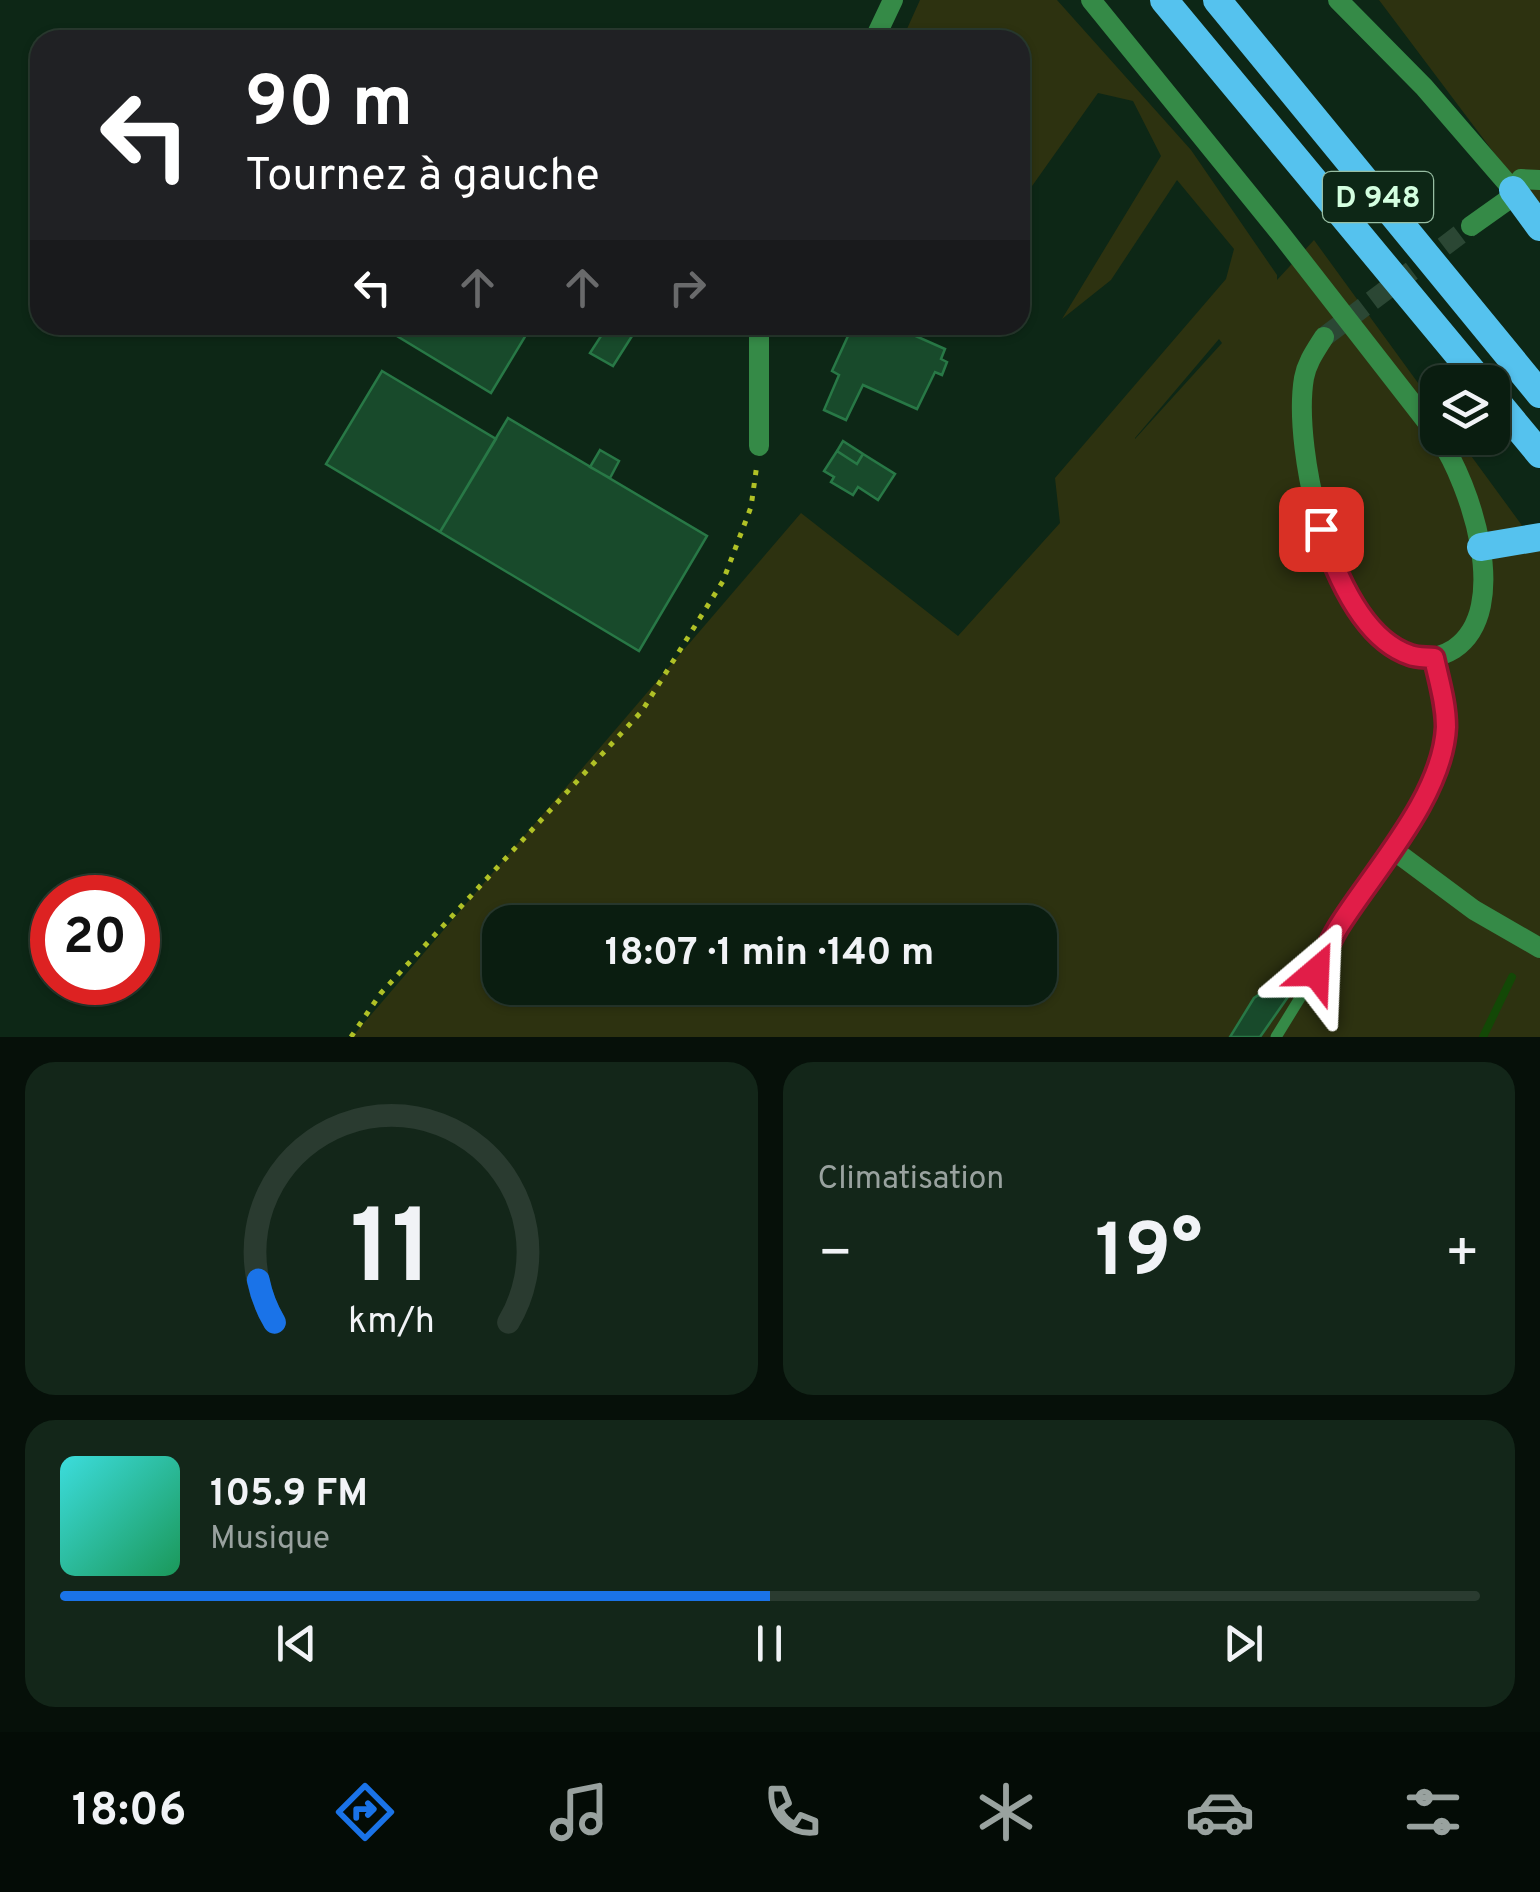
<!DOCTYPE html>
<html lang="fr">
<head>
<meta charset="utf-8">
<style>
  body { margin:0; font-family:Overpass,sans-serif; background:#132619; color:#f1f3f6; height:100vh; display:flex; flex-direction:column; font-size:38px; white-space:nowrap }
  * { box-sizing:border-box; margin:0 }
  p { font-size:32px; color:#99a29f }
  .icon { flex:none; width:55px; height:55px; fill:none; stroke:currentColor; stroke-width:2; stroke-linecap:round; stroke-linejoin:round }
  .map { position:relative; height:1037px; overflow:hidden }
  .panel { display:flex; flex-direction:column; gap:25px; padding:25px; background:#061009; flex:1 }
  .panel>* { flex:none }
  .guide { position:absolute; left:30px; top:30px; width:1000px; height:305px; border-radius:30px; box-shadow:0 2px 8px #0004,0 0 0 2px #2a3b30; background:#202124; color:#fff; overflow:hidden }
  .fabs { position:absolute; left:1420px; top:365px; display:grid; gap:20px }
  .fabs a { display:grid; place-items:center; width:90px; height:90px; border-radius:20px; background:#0a1d10; box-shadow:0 2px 8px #0004,0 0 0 2px #2a3b30; font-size:50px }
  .speed { position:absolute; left:30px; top:875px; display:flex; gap:20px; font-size:50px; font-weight:700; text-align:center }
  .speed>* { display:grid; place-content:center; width:130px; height:130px; border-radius:50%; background:#0a1d10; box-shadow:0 2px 8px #0004,0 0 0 2px #2a3b30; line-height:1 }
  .speed .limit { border:15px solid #d22; background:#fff; color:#111 }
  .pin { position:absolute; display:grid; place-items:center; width:85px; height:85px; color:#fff; margin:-42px; border-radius:20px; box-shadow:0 5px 15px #0006 }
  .me { position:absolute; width:110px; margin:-55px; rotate:26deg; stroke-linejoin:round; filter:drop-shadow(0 0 8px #0008) }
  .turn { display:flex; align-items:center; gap:35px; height:210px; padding:0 50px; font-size:45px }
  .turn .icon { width:130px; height:130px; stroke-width:2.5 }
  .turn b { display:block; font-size:70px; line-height:85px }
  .lanes { display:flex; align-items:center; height:95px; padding:0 50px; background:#0003; justify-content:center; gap:50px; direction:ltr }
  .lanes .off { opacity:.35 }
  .big { font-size:75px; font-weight:700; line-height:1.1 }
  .panel .widget { flex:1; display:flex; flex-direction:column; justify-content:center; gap:15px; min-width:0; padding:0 35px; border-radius:30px; background:#132619 }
  .panel .dial { align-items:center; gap:0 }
  .dial svg { height:260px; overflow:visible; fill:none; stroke:#2a3b30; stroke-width:7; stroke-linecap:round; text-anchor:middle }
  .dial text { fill:#f1f3f6; stroke:none }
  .song { display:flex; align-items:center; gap:30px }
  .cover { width:120px; height:120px; border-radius:15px; background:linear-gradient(135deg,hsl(180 70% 55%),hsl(150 70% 35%)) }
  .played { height:10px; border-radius:5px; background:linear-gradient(90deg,#1a73e8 50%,#2a3b30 50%) }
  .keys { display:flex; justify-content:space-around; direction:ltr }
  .heat { display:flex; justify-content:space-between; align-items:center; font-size:55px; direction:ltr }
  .panel .tiles { flex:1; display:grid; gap:25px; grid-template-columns:1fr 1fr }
  .widget:last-child { grid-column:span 2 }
  .trip { position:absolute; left:482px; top:905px; width:575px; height:100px; border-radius:30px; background:#0a1d10; box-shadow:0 2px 8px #0004,0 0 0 2px #2a3b30; font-weight:700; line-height:100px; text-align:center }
  .menu { display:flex; height:160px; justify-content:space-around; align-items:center; background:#040c06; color:#99a29f }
  .menu .icon { width:70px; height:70px }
  .menu .selected { color:#1a73e8 }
  .menu b { font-size:45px; color:#f1f3f6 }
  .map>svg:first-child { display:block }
  .green { fill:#2d3210; fill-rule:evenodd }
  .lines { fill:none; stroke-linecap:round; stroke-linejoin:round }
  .stream { stroke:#134806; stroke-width:8 }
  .building { fill:#184a2b; stroke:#287846; stroke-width:2.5 }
  .minor-tunnel { stroke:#2b4734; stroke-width:20; stroke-dasharray:20 10; stroke-linecap:butt }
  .path { stroke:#b0c126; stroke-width:5; stroke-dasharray:5 8; stroke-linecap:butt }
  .service { stroke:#358a47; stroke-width:11 }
  .minor { stroke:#358a47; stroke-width:20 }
  .trunk { stroke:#55c2ee; stroke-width:28 }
  .route-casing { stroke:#92132f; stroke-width:25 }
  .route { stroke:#e11d48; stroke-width:18 }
  .labels { text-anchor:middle; stroke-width:10; stroke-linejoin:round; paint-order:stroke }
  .shield { fill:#0d2716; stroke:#98bea3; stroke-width:2.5 }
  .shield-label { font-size:30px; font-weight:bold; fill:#d4ffe0 }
</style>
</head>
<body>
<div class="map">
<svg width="1540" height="1037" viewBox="0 0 1540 1037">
  <rect width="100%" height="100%" fill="#0d2716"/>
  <path class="green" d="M 920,0 L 1057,0 L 1191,150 L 1277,275 L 1277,280 L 1314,240 L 1437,409 L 1438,438 L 1458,438 L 1540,550 L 1540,1037 L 352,1037 L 801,513 L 958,636 L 1060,523 L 1055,478 L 1226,279 L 1234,249 L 1177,180 L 1111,280 L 1062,319 L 1161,156 L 1133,101 L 1098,93 L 1020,203 L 1020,40 L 902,40 ZM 1219,339 L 1222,343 L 1135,439 L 1135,438 ZM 500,922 L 1040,922 L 1040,988 L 500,988 Z
    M 1379,0 L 1540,0 L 1540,214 Z"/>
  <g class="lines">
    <path class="stream" d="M 1483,1037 L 1512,977"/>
  </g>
  <path class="building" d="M 389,325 L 532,325 L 491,393 L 387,330 Z
    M 597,325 L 639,325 L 613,366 L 590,353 L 605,330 Z
    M 853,325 L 891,325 L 945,349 L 941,359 L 947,362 L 942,375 L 935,372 L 917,409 L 863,385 L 846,420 L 824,410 L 839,375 L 832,371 Z
    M 382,371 L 496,439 L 440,532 L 326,464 Z
    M 508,418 L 707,536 L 639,651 L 440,532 Z
    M 843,441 L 863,454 L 857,464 L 837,451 Z
    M 600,450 L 619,461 L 610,478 L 590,467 Z
    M 837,451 L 857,464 L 863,454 L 895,474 L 878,500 L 858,487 L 853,495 L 831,482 L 834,477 L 824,471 Z
    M 1278,982 L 1292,991 L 1260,1037 L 1230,1037 L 1254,998 Z"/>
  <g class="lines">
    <path class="minor-tunnel" d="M 1324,337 L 1471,226"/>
    <path class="path" d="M 351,1037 L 381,993 L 642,711 L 723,581 L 751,507 L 757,464"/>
    <path class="service" d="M 1276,1037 L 1316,972 L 1338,926 L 1392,849"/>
    <path class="minor" d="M 1091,0 L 1280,233 L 1438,436
      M 1338,0 L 1424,87 L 1513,190
      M 874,40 L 893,0
      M 1471,226 L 1509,199 L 1521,179 L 1540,180
      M 759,325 L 759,446
      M 1324,337 C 1316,350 1307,362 1304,378 C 1292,449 1332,631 1410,656 C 1425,660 1441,657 1454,649 C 1513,609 1470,484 1439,438
      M 1434,658 C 1437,673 1443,689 1445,704 C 1453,757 1418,807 1392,849 L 1474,910 L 1540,948"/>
    <path class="trunk" d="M 1164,0 L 1481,382
      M 1217,0 L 1540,394
      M 1513,190 L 1540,227
      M 1492,396 L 1540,454
      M 1481,547 L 1540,537"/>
  </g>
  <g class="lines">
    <defs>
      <path id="route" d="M 1316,972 C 1324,955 1331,938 1341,923 C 1377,867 1443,795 1446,727 C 1446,703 1439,681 1434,658 C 1426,657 1417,658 1410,655 C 1362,639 1335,572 1321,529"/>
    </defs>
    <use href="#route" class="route-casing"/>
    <use href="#route" class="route"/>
  </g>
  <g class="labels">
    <rect class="shield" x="1323" y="172" width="110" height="50" rx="8"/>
    <g class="shield-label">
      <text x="1378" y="207">D 948</text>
    </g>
  </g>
</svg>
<div class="fabs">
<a><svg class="icon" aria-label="layers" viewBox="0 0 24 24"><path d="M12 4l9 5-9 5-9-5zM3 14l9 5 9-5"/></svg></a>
</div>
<div class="speed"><div class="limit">20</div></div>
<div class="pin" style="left:1321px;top:529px;background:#d93025"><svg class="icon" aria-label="arrive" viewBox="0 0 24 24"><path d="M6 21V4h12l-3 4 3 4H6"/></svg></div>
<svg class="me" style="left:1316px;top:972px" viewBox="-20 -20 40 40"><path d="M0-17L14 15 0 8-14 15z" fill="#e11d48" stroke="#fff" stroke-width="4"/></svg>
<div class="trip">18:07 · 1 min · 140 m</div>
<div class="guide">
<div class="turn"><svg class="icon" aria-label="left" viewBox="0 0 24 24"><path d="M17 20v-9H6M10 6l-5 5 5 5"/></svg><div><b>90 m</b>Tournez à gauche</div></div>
<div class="lanes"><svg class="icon" aria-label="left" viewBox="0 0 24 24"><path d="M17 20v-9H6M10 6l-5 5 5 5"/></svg><svg class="icon off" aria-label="ahead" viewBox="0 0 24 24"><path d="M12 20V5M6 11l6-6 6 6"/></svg><svg class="icon off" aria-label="ahead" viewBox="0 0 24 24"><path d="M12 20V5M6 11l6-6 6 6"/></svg><svg class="icon off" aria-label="right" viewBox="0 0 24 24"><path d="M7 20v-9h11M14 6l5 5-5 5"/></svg></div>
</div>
</div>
<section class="panel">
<div class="tiles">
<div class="widget dial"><svg viewBox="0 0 100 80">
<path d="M14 69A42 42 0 1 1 86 69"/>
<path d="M14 69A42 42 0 0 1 9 56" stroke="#1a73e8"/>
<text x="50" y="56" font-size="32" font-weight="700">11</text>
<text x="50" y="72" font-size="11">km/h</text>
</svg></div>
<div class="widget"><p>Climatisation</p>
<div class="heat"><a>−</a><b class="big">19°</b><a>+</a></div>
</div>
<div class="widget">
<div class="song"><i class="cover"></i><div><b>105.9 FM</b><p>Musique</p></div></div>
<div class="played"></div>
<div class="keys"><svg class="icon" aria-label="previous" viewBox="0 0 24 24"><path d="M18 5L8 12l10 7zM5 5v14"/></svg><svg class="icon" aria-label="pause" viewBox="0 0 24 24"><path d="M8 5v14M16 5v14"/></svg><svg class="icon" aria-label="next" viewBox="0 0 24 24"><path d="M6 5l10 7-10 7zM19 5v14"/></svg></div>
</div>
</div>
</section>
<nav class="menu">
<b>18:06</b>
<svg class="icon selected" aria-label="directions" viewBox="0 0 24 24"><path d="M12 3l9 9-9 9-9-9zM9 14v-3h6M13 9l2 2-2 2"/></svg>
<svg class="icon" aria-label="music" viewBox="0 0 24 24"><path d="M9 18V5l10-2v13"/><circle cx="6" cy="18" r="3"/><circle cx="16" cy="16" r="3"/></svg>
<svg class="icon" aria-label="phone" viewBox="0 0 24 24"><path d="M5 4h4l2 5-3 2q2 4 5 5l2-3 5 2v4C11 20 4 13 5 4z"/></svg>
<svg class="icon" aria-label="climate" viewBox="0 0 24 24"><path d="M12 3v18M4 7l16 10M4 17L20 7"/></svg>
<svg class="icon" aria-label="car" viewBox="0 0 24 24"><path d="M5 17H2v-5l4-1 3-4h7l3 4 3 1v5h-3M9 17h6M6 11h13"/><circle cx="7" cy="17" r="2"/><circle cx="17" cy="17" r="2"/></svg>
<svg class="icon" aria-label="filters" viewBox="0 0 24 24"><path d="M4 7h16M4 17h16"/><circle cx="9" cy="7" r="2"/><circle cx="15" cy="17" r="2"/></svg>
</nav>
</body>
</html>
